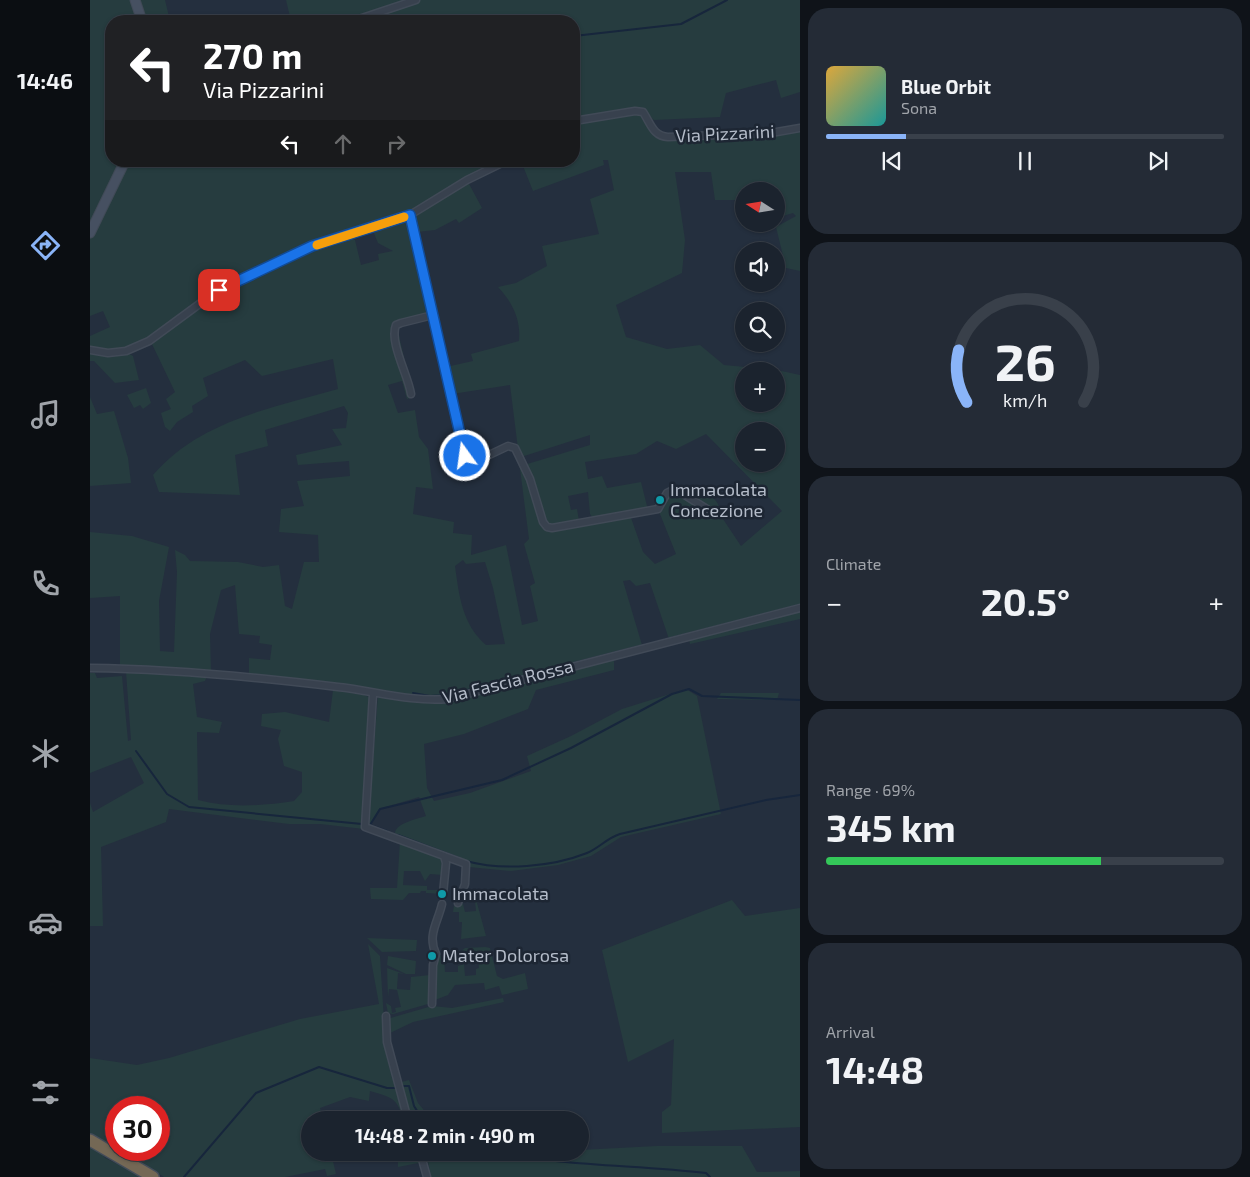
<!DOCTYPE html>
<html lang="en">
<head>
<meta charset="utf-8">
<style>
  body { margin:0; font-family:"Exo 2",sans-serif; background:#242b36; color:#f1f3f6; height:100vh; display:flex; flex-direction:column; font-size:19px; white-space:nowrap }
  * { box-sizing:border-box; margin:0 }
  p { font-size:16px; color:#a0a4aa }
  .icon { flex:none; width:28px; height:28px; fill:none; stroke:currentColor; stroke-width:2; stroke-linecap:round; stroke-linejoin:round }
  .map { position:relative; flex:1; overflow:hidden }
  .side { display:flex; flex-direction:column; gap:8px; padding:8px; background:#0f1319; width:450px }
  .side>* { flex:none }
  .banner { position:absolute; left:15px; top:15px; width:475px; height:152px; border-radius:20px; box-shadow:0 1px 4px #0004,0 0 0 1px #39404a; background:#202124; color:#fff; overflow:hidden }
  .needle { width:32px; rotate:282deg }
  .tools { position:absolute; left:645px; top:182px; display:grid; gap:10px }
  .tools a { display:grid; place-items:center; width:50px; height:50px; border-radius:50%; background:#1b232e; box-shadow:0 1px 4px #0004,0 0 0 1px #39404a; font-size:25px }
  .speed { position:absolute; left:15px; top:1096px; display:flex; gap:10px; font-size:25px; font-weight:700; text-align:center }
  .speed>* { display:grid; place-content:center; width:65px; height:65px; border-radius:50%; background:#1b232e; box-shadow:0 1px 4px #0004,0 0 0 1px #39404a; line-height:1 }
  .speed .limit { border:8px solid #d22; background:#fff; color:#111 }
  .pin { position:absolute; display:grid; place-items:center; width:42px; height:42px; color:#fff; margin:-21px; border-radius:10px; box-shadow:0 2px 8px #0006 }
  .me { position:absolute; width:55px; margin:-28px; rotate:346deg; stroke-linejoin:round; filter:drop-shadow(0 0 4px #0008) }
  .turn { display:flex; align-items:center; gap:18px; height:105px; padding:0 15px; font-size:22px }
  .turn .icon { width:65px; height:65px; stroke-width:2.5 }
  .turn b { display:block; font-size:35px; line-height:42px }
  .lanes { display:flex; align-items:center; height:48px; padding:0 15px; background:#0003; justify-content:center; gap:25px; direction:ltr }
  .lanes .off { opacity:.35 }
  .big { font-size:38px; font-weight:700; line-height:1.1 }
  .side .widget { flex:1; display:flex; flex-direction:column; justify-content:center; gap:8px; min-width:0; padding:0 18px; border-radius:20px; background:#242b36 }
  .side .dial { align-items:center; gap:0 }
  .dial svg { height:130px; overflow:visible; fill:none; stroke:#39404a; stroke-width:7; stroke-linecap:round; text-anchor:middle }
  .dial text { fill:#f1f3f6; stroke:none }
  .song { display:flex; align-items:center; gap:15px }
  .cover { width:60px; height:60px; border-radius:8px; background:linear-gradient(135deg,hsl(40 70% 55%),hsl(180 70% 35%)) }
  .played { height:5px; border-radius:2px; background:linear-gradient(90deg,#8ab4f8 20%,#39404a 20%) }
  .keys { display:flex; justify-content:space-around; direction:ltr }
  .heat { display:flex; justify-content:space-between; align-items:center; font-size:28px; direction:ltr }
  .charge { height:8px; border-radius:4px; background:linear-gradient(90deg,#34c759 69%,#39404a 0) }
  .trip { position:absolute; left:211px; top:1111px; width:288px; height:50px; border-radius:25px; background:#1b232e; box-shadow:0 1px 4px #0004,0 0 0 1px #39404a; font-weight:700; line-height:50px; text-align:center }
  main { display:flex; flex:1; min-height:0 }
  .tabs { display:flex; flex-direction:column; width:90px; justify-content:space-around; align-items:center; background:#0b0e12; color:#a0a4aa }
  .tabs .icon { width:35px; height:35px }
  .tabs .active { color:#8ab4f8 }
  .tabs b { font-size:22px; color:#f1f3f6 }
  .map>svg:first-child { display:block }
  .green { fill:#263c3f; fill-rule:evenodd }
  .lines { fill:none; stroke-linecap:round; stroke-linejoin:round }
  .stream { stroke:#17263c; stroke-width:2 }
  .street-casing { stroke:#414a57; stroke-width:9 }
  .secondary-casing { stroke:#414a57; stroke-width:11 }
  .highway-casing { stroke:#434c59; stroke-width:14 }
  .street { stroke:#38414e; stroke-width:6 }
  .secondary { stroke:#465061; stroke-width:9 }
  .highway { stroke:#746855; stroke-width:11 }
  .route-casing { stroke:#114b97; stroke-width:12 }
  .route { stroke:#1a73e8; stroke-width:9 }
  .slow { stroke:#f59e0b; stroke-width:9 }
  .culture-dot { fill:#0f9aa8; stroke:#1d2633; stroke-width:2 }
  .labels { text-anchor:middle; stroke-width:5; stroke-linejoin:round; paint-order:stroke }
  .street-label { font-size:18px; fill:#b4bcc9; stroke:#1d2633 }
  .poi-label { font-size:18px; fill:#b4bcc9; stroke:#1d2633; text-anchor:start }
</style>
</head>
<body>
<main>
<nav class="tabs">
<b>14:46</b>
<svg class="icon active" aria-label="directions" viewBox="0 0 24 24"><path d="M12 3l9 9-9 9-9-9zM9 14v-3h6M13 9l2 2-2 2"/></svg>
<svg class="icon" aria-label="music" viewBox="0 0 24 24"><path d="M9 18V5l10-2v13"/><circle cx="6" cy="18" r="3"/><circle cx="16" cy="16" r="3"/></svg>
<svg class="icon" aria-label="phone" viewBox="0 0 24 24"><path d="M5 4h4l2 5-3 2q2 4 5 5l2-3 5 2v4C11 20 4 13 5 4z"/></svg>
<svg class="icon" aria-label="climate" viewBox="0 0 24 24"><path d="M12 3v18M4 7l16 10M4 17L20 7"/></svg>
<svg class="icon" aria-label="car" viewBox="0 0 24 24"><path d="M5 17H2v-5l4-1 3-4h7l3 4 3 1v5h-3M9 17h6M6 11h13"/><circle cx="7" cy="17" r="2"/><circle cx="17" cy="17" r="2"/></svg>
<svg class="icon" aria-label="filters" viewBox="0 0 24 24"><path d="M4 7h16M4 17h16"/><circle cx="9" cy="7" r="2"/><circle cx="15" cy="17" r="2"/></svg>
</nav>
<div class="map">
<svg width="710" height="1177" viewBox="0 0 710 1177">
  <rect width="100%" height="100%" fill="#242f3e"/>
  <path class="green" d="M 0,0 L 41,0 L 49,21 L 21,21 L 21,161 L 33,161 L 0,226 Z
    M 49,0 L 75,0 L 80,21 L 57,21 Z
    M 196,0 L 710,0 L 710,92 L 691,98 L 686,80 L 636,93 L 630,117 L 564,120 L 554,111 L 484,120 L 484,21 L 201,21 Z
    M 546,113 L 552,114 L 563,133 L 570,138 L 672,137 L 710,132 L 710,271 L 696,268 L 686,227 L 706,216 L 703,213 L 686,218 L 686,191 L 654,191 L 654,200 L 625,200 L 621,172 L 585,172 L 595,240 L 592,273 L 526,305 L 536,337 L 577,349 L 610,345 L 634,365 L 687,370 L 710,375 L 710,606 L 579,639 L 560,583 L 546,586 L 540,580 L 533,581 L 552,645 L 358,696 L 340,698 L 159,676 L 159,658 L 180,660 L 182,645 L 169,643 L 170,636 L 149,634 L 145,585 L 131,590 L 120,634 L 121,672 L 30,665 L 30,596 L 0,598 L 0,532 L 42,536 L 79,547 L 69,601 L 70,651 L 84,652 L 87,572 L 85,550 L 95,555 L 100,561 L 148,562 L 173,567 L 189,565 L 195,606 L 202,609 L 214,562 L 229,562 L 228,535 L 189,532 L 191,509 L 214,506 L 207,481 L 260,476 L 259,461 L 208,465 L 206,455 L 252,445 L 242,429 L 256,428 L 258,413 L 254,406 L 175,430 L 178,446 L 145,455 L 150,495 L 69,492 L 63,475 C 110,420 183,408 248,389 L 243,359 L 172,376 L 155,360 L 113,378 L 118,396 L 102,406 L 103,412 L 87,422 L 80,431 L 75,427 L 71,413 L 81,409 L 76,399 L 85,392 L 61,342 L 122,296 L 183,266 L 261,237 L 265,240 L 271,265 L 289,260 L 288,254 L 303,251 L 288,243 L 283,231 L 319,219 L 340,313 L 307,327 L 323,397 L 317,399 L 312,381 L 298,385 L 308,413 L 325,410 L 329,437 L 338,449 L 343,489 L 326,487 L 323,514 L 364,522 L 363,533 L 382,535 L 381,555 L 416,545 L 432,625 L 448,621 L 440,586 L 445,583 L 434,544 L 439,539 L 429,461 L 439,480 L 456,529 L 540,515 L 553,552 L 565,564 L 586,554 L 568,509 L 578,494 L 593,493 L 601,490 C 613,493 632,497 629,513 L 651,546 L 692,511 L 616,434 L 586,449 L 567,441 L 546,454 L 495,462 L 498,479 L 512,476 L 517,488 L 551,482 L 558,510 L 503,518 L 500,514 L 498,492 L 478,496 L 481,510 L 487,509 L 489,521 L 461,525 L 455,522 L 434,465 L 500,445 L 500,435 L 431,457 L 428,449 L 420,385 L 362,394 L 356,367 L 383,361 L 381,354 L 429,341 C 431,320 423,303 408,287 L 426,283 L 457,266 L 452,246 L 509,234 L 500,199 L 524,190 L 518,160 L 513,160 L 514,165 L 443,191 L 431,161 L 484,161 L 484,122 ZM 654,371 L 686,371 L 686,404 L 654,404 ZM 654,431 L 686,431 L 686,464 L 654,464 ZM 373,560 L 376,564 L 395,562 L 403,588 L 415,644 L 396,645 C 372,624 369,595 365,566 Z
    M 38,161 L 414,161 L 389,170 L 320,213 L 222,245 L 126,291 L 56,340 L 35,349 L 15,351 L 0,349 L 0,336 L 20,327 L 13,311 L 0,316 L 0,238 Z
    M 378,182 L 392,208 L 369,223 L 366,219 L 345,230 L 327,232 L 323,216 Z
    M 0,352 L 36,352 L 43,356 L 49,380 L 25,383 L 4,361 L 0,361 Z
    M 56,388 L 61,403 L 53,409 L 50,405 L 44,408 L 37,395 Z
    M 0,397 L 7,414 L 24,411 L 38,458 L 41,483 L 0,486 Z
    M 710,611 L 710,619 L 600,644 L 599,638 Z
    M 524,657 L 524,670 L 446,690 L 438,709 L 374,734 L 334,744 L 337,788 L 344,801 L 380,793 L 441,771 L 437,756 L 481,736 L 532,709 L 596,689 L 607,696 L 631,814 L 531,837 L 501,856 L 468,865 L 421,871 L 379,867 L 380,863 L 305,833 C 306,823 327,819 336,816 L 329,797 L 289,809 L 280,824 L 278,823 L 288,695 L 340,702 Z
    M 36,672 L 117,676 L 115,681 L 103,684 L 107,717 L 132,722 L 129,733 L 107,732 L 108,800 C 139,808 172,806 204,801 L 212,792 L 212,772 L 194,766 L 188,739 L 191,730 L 171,726 L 172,714 L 195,712 L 239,722 L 243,690 L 274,695 L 281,698 L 274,829 L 230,824 L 199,824 L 79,809 L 76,822 L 11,847 L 13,926 L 0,926 L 0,803 L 3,812 L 54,783 L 41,757 L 0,773 L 0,673 L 5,673 L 7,678 L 32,676 L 38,741 L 41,740 Z
    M 631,693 L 689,693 L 687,700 L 627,699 Z
    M 310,841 L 353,858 L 353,875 L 340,874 L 335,881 L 330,871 L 314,871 L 313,885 L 337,886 L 337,890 L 348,890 L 353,894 L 336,893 L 336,891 L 331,891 L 330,893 L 319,893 L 313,900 L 281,899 L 280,888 L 307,888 Z
    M 384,892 L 396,936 L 371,939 L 372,922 L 369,922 L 369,912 L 363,912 L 364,906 L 373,904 L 375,912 L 386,911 Z
    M 642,900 L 655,916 L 710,908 L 710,1127 L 572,1133 L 572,1112 L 581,1105 L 584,1039 L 538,1062 L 512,950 Z
    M 277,938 L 327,940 L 326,951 L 292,952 Z
    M 278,944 L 290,956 L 296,1053 L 302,1078 L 308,1083 L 319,1080 L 328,1103 L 342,1120 L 314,1120 C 306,1097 303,1098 280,1091 L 279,1101 L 260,1097 L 230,1108 L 233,1120 L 220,1120 L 220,1152 L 241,1153 L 246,1174 L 237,1176 L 235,1169 L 195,1177 L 74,1177 L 31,1150 L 69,1150 L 69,1108 L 26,1108 L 26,1147 L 0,1133 L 0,1058 L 47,1065 L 79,1058 L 210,1019 L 289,1004 Z
    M 395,947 L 400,948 L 407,976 L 413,979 L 435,973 L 438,989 L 412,995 L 409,986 L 395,990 L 394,983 L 365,985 L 358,995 L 345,1000 L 346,962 L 350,956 L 354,955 L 355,972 L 368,972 L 368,966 L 374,964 L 375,976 L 386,975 L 386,969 L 389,968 L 388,959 L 373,959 L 371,951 L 375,948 Z
    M 298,956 L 326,961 L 325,974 L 316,974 L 297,965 Z
    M 297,968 L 314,974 L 308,973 L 307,989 L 320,990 L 321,977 L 340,975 L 338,1004 L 303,1014 L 298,1013 L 296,1003 L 301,1006 L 302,1013 L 306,1012 L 305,1008 L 311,1007 L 307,990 L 299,989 L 298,997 Z
    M 413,998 L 414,1002 L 323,1022 L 298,1034 L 297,1019 L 342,1006 L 362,1008 Z
    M 0,1145 L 8,1149 L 15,1158 L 54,1177 L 0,1177 Z
    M 567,1146 L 652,1146 L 667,1172 L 710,1171 L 710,1177 L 341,1177 L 338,1161 L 308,1167 L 308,1160 L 326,1154 L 325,1152 L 490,1152 L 490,1150 Z"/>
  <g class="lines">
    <path class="stream" d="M 484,36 L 591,24 L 637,0
      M 323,693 L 340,696 L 358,695 L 710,605
      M 46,751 L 77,794 L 99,807 L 272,824
      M 297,831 L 280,825 L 290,809 L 412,780 L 481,748 L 582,694 L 599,689 L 612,696 L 710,700
      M 308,835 L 369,858
      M 376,861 C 412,871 462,867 497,853 C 509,848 517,838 530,834 L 676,800 L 710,795
      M 314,1086 L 319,1086 L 324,1106 L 333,1120
      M 404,1152 C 474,1166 545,1165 616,1173 L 620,1177
      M 94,1177 L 166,1093 L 229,1067 L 297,1088 L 305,1088"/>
    <defs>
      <path id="street" d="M 263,21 L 326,0
        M 484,121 L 545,111 L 553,112 C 561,124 563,136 578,137 L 681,133 L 710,128
        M 320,215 L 371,444 L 378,465 L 418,446 L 425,448 L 440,479 L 453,522 L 457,527 L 462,528 L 568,509 L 577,493 L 581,491 L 593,494 L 617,509
        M 0,350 L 18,353 L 36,351 L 59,341 L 127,291 L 222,246 L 320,215 L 377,180 L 416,161
        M 321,394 C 318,375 299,342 306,325 L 311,323 L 343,315
        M 0,668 C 83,669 166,677 248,687 C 285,691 320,702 358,699 L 710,608
        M 283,694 L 275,827 L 376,864 L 375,884 L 368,903
        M 353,894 L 356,863 L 354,856
        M 342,1004 L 343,965 L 346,954 C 337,935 348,922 352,904
        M 296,1016 L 297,1042 L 318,1120
        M 330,1152 L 337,1177"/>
      <path id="secondary" d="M 45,0 L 52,21
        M 0,233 L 35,161"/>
      <path id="highway" d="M 0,1140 L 63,1177"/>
    </defs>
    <use href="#street" class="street-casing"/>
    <use href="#secondary" class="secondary-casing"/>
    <use href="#highway" class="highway-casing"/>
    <use href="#street" class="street"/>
    <use href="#secondary" class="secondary"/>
    <use href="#highway" class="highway"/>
  </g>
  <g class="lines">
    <defs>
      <path id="route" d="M 129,290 L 222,246 L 320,215 L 375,456"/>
    </defs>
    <use href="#route" class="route-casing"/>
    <use href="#route" class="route"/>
    <path class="slow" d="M 227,245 L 314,217"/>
  </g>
  <g class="culture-dot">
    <circle cx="570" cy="500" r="5"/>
    <circle cx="352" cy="894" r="5"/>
    <circle cx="342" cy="956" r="5"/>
  </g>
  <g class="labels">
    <g class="street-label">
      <text transform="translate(635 134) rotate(-3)" y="6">Via Pizzarini</text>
      <text transform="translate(418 682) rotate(-14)" y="6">Via Fascia Rossa</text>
    </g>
    <g class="poi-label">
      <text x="580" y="496">Immacolata<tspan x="580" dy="21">Concezione</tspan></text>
      <text x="362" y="900">Immacolata</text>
      <text x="352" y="962">Mater Dolorosa</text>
    </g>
  </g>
</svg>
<div class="tools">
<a><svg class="needle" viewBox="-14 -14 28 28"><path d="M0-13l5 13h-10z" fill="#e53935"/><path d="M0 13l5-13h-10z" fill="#a0a4aa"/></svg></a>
<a><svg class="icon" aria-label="sound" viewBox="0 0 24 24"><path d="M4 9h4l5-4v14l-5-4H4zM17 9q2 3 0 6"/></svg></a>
<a><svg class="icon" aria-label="search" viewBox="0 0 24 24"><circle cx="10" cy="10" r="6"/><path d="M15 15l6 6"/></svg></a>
<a>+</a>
<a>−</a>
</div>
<div class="speed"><div class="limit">30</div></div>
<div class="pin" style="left:129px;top:290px;background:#d93025"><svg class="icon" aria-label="arrive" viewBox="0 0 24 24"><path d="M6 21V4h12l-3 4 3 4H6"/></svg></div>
<svg class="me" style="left:375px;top:456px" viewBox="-20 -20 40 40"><circle r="17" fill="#1a73e8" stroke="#fff" stroke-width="3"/><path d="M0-11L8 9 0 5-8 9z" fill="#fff"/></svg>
<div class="trip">14:48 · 2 min · 490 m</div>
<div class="banner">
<div class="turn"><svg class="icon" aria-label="left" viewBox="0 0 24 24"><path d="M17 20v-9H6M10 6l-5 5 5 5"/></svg><div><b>270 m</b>Via Pizzarini</div></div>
<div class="lanes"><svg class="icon" aria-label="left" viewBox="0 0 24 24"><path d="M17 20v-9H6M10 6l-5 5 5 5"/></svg><svg class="icon off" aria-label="ahead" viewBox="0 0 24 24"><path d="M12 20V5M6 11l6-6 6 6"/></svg><svg class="icon off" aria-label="right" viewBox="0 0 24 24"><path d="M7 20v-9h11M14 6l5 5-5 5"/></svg></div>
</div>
</div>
<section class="side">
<div class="widget">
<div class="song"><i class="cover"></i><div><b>Blue Orbit</b><p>Sona</p></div></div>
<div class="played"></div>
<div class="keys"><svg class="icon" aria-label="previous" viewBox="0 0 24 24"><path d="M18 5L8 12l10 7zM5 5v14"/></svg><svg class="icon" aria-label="pause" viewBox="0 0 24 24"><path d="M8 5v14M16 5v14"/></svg><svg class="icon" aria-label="next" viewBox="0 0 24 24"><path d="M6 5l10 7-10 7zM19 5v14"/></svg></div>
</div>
<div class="widget dial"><svg viewBox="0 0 100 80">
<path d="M14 69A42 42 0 1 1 86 69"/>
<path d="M14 69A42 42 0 0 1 9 37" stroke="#8ab4f8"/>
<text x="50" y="56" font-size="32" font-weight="700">26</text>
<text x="50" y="72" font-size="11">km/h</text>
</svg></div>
<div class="widget"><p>Climate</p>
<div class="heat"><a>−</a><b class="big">20.5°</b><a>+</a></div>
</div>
<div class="widget"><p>Range · 69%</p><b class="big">345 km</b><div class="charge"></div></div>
<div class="widget"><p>Arrival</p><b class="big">14:48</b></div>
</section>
</main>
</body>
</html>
